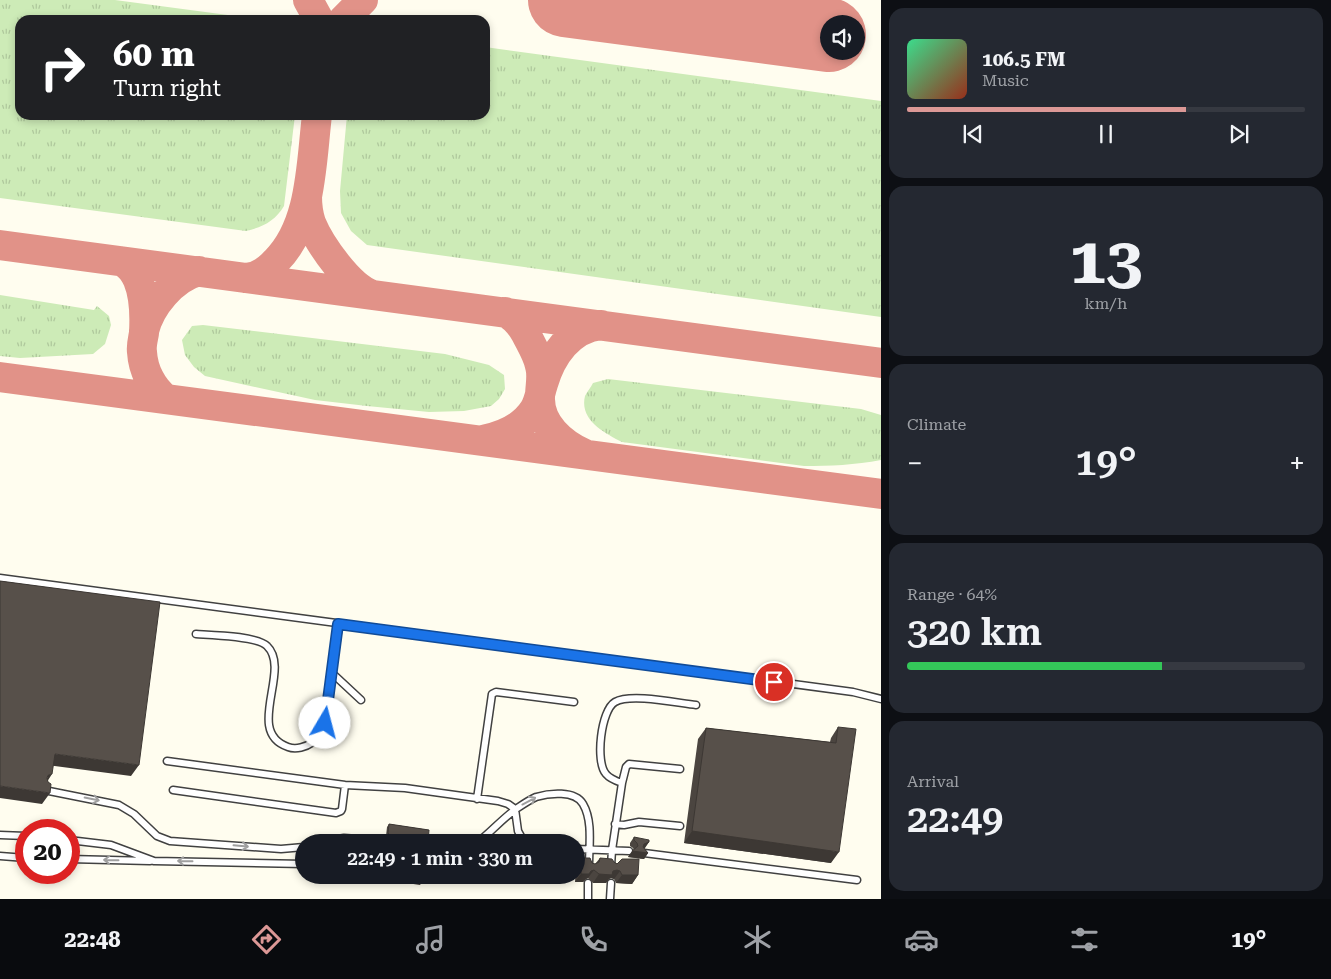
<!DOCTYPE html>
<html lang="en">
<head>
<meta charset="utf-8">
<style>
  body { margin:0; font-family:"Roboto Serif",serif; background:#242831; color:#f1f3f6; height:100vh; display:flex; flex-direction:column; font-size:19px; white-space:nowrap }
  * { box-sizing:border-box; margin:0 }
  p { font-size:16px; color:#9ea1a6 }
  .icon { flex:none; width:28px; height:28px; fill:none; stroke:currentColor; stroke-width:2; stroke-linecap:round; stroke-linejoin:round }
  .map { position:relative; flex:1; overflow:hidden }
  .details { display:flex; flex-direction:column; gap:8px; padding:8px; background:#0d0f14; width:450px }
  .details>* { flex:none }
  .top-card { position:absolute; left:15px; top:15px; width:475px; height:105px; border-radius:15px; box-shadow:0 2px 8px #0003; background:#202124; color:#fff; overflow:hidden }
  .buttons { position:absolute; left:820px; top:15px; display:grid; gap:10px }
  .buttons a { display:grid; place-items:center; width:45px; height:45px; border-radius:50%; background:#171b24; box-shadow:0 2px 8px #0003; font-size:25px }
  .speed { position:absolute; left:15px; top:819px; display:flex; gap:10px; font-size:25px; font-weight:700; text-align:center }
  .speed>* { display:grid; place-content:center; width:65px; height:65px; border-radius:50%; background:#171b24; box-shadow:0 2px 8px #0003; line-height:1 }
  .speed .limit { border:8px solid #d22; background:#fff; color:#111 }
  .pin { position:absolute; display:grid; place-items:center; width:42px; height:42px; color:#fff; margin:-21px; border:2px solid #fff; border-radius:50%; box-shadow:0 1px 5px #0007 }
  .me { position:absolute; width:55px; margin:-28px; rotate:8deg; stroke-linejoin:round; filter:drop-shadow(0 0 4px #0008) }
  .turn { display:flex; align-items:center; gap:18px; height:105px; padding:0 15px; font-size:22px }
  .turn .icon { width:65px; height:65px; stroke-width:2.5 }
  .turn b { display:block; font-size:35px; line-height:42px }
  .big { font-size:38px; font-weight:600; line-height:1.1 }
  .details .widget { flex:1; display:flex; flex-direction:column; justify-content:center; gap:8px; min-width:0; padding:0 18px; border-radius:15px; background:#242831 }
  .details .dial { align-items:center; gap:0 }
  .dial b { font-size:65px; line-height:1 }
  .song { display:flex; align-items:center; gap:15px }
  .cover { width:60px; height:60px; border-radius:8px; background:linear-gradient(135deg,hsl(150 70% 55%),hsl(10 70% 35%)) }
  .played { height:5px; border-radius:2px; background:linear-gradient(90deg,#dc9896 70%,#363941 70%) }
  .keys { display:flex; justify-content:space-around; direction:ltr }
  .heat { display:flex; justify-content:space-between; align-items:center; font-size:28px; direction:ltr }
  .charge { height:8px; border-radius:4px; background:linear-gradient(90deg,#34c759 64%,#363941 0) }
  .trip { position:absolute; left:295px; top:834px; width:290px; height:50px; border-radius:25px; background:#171b24; box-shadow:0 2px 8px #0003; font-weight:600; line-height:50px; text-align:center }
  .tab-bar { display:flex; height:80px; justify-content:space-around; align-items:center; background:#090b0e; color:#9ea1a6 }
  .tab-bar .icon { width:35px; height:35px }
  .tab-bar .active { color:#dc9896 }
  .tab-bar b { font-size:22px; color:#f1f3f6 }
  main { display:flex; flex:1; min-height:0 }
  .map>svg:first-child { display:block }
  .grass { fill:url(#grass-tufts) }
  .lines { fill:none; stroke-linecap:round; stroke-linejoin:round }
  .taxiway { stroke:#e19288; stroke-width:30 }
  .runway { stroke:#e19288; stroke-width:74 }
  .lane-casing { stroke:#414141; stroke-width:9 }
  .lane { stroke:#fff; stroke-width:6 }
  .wall { fill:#4b4540 }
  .shaded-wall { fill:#3d3834 }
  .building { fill:#57504a; stroke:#3d3834 }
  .oneway { stroke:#9f9f9f }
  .route-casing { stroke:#114b97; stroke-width:12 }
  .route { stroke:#1a73e8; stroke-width:9 }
</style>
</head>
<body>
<main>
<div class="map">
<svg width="881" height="899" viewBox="0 0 881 899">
  <defs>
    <pattern id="grass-tufts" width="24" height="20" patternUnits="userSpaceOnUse" patternTransform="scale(1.25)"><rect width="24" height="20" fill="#cdebb7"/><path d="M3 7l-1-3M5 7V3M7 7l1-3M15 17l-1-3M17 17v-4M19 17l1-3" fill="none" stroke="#afc89c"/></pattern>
  </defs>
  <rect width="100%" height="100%" fill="#fffdef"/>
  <path class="grass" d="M 0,0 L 115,0 L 265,20 L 20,20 L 20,115 L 295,115 L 284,206 C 275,221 263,227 246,231 L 0,198 Z
    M 485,47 L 881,101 L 881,317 L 367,245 L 351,231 L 341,213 L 340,191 L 347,115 L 485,115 Z
    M 0,295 L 94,310 L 97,306 L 109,316 L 111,325 L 105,344 L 93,354 L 20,358 L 0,356 Z
    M 203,325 L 445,354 L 489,365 L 504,375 L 505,389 L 499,399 L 491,406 L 464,411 L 429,412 L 367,406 L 315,400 L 205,376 L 194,367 L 185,355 L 182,340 L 192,326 Z
    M 608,379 L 861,409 L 881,415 L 881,460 C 855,465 830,466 804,466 L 622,442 C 605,433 579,420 585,396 C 587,392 591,387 593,383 Z"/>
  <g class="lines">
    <path class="taxiway" d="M 308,0 L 319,20
      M 343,20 L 363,0
      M 307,196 C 307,205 308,214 311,223 C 320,245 350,288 373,295
      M 0,245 L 881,363
      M 120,261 C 129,264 134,271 138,280 C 145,297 145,315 144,333 C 143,339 141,346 142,352 C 143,370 152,388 166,399
      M 246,278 C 259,277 268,270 276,261 C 312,225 311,164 317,115
      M 505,312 C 515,317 521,325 526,334 C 531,344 538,355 540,366 C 543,376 540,386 540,397 C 539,424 562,444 585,454
      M 144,331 C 150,306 173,278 199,271
      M 0,377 L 881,494
      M 483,440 C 503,436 523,427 534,410 C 539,402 540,393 543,384 C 551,356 570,328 601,325"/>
    <path class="runway" d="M 565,0 L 829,35"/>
    <defs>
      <path id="lane" d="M 0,578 L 853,692 L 881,699
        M 196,634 C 211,635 258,636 267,646 C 292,670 244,732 288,747 C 296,750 306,747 313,742 C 320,738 322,730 325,723 L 339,624
        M 332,673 L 361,700
        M 167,761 L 345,785 L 405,788 L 498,801 L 508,804 L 515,809 L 518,831 L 524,842
        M 622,783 L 626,767 L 629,764 L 680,769
        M 44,790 L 119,805 L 134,814 L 157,836 L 170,841 L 281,849 L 304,847
        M 173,790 L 336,813 L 341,811 L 342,809 L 345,785
        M 477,799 L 492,694 L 496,692 L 574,702
        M 615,824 L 624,825 L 639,822 L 680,826
        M 0,835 L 26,836
        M 69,840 L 111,845 L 154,861 L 304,864
        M 319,842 L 344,838 L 385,841
        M 478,842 C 491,832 502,819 516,809 C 522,805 529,800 536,797 C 549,793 575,790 583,804 C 593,821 589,846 589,865
        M 576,849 L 629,851
        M 644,853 L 857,880
        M 0,856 L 26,858
        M 69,859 L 150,861
        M 611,866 L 612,850 L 622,783 C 616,781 610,779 606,774 C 595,762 601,710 615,702 C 631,693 677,703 696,705
        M 588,899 L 588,883
        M 610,899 L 611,883"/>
    </defs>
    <use href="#lane" class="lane-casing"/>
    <use href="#lane" class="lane"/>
  </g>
  <path class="wall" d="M 838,727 L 831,863 L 684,843 L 698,739 L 706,728 L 830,742 L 831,738 Z
    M 389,824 L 429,830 L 390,842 L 389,838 L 386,836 L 387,827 Z
    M 634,837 L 649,842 L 644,848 L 648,853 L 644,859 L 628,857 L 634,850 L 633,848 L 630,846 L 630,843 Z
    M 582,858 L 595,864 L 600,858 L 614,862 L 638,875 L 632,884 L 616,883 L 614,879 L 611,878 L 609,879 L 606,883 L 593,883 L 588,878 L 586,879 L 583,882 L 575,882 L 576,866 Z"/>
  <path class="shaded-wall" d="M 55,754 L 139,765 L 131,776 L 47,765 Z
    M 52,774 L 45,785 L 48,775 Z
    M 0,786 L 50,793 L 42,804 L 0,798 Z
    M 692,831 L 839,852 L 831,863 L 684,843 Z
    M 649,842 L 645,848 L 640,850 L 644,844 Z
    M 632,851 L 648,853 L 644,859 L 628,857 Z
    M 594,870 L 588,878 L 586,879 L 583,882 L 575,882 L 581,874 Z
    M 617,870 L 620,871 L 614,879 L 611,878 L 609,879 L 606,883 L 593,883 L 599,874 L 613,871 Z
    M 622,875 L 638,875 L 632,884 L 616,883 Z
    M 382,876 L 422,882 L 420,885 L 380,879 Z"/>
  <path class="building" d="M 0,581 L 160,602 L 139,765 L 55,754 L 52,774 L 48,775 L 47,778 L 48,782 L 51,784 L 50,793 L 0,786 Z
    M 838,727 L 856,729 L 839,852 L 692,831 L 706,728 L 836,743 Z
    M 389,824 L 429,830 L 428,842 L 389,842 L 392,839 L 391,836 L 388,833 Z
    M 634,837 L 649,840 L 649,842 L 644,844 L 643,847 L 648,853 L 632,851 L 638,846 L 637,843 L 634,840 Z
    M 582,858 L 590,858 L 592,863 L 595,864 L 599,862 L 600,858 L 612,859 L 614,862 L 617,864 L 622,859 L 639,859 L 638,875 L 622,875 L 620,871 L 617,870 L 613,871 L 612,875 L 599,874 L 594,870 L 591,871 L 589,874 L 581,874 Z
    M 382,875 L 423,875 L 422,882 L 382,876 Z"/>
  <defs><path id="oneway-shaft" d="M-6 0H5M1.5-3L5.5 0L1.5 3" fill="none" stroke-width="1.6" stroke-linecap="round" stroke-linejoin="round" transform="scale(1.25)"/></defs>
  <g class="oneway">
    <use href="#oneway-shaft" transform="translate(92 799) rotate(11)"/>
    <use href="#oneway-shaft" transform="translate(529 801) rotate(-28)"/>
    <use href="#oneway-shaft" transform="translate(241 846) rotate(5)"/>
    <use href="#oneway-shaft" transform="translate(111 860) rotate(-179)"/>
    <use href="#oneway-shaft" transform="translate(185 861) rotate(-179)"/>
  </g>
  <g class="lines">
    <defs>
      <path id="route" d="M 325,723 L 338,624 L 774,682"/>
    </defs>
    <use href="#route" class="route-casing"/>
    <use href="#route" class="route"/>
  </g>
</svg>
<div class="buttons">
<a><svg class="icon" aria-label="sound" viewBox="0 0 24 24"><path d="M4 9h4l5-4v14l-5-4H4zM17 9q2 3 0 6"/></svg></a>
</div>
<div class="speed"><div class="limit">20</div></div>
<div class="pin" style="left:774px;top:682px;background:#d93025"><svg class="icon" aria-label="arrive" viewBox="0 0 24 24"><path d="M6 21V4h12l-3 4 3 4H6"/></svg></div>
<svg class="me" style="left:325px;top:723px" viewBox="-20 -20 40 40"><circle r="19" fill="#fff"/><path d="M0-13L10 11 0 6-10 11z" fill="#1a73e8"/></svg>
<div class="trip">22:49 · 1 min · 330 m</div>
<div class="top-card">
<div class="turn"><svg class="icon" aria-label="right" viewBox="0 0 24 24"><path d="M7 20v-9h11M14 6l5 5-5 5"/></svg><div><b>60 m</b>Turn right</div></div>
</div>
</div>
<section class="details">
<div class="widget">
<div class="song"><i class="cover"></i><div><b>106.5 FM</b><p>Music</p></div></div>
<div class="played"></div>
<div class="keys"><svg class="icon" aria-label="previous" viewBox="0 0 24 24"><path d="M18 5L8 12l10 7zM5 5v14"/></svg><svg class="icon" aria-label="pause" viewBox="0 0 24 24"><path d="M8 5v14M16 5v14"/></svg><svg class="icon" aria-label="next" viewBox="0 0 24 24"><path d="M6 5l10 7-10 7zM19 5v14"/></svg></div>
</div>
<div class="widget dial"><b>13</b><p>km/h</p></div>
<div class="widget"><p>Climate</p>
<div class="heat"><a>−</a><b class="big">19°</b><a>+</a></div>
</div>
<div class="widget"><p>Range · 64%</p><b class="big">320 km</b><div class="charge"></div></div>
<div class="widget"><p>Arrival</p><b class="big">22:49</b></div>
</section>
</main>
<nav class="tab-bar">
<b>22:48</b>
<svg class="icon active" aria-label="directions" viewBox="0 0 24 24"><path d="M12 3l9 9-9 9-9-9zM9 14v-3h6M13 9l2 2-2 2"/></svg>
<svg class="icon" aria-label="music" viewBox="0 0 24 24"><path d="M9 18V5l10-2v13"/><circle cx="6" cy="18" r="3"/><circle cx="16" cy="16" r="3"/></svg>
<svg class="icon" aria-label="phone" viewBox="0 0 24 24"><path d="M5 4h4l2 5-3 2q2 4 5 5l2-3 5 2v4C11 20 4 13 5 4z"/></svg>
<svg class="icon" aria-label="climate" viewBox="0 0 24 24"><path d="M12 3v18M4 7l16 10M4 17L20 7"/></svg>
<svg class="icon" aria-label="car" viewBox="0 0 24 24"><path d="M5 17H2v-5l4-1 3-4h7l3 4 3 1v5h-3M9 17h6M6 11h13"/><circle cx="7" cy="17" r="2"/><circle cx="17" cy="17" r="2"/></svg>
<svg class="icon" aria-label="filters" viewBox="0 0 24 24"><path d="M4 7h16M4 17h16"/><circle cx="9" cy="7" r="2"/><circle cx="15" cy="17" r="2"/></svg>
<b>19°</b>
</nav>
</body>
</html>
